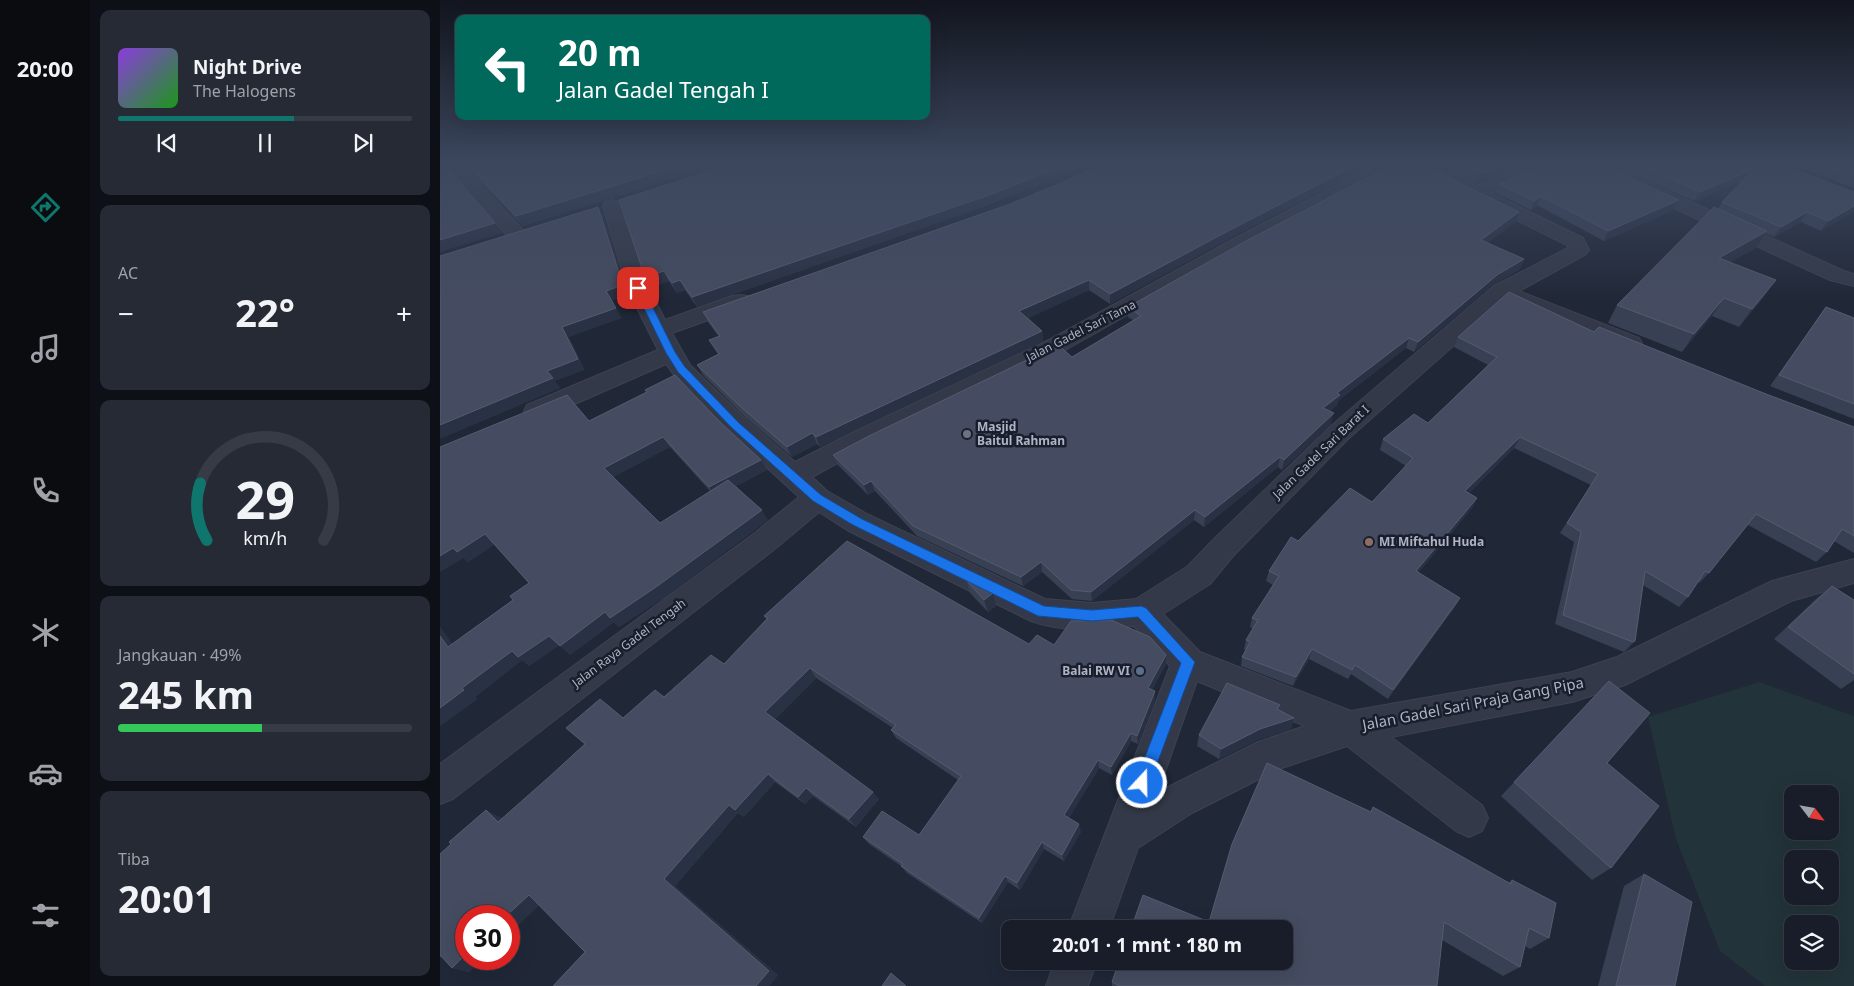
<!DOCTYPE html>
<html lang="id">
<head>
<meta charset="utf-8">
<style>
  body { margin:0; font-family:"Noto Sans",sans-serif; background:#252a35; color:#f1f3f6; height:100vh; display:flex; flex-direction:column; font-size:19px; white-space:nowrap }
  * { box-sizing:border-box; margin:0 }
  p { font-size:16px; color:#9fa2a8 }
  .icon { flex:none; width:28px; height:28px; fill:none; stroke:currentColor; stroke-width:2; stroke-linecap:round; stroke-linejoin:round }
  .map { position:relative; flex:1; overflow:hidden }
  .side { display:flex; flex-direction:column; gap:10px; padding:10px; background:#0d1017; width:350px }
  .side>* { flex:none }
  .guide { position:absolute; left:15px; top:15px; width:475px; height:105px; border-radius:10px; box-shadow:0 5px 20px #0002,0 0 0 1px #363b46; background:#00695c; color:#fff; overflow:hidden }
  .needle { width:32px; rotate:121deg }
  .tools { position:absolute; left:1344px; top:785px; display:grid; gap:10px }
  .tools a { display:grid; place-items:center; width:55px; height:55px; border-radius:10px; background:#181d29; box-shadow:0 5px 20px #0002,0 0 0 1px #363b46; font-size:25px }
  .speed { position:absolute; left:15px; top:905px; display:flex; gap:10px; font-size:25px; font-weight:700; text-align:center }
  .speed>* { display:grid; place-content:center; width:65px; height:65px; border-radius:50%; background:#181d29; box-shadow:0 5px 20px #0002,0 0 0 1px #363b46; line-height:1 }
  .speed .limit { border:8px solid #d22; background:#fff; color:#111 }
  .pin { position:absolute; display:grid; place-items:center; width:42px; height:42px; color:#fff; margin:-21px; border-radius:10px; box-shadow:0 2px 8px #0006 }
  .me { position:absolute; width:55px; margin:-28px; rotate:21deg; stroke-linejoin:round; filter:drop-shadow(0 0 4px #0008) }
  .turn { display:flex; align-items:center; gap:18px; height:105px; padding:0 20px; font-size:22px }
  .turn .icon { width:65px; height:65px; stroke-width:2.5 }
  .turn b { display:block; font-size:35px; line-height:42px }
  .big { font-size:38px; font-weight:700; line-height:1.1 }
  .side .tile { flex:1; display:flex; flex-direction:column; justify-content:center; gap:8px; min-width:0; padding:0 18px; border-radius:10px; background:#252a35 }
  .side .dial { align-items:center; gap:0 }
  .dial svg { height:130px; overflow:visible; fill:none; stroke:#363b46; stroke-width:7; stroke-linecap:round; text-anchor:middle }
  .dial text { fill:#f1f3f6; stroke:none }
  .song { display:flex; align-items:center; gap:15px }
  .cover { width:60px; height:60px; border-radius:8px; background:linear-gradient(135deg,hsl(270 70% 55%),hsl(120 70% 35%)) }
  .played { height:5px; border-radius:2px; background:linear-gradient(90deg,#0f766e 60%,#363b46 60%) }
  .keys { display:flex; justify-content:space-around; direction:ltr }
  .heat { display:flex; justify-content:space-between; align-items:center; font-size:28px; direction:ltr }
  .charge { height:8px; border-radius:4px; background:linear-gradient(90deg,#34c759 49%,#363b46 0) }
  .trip { position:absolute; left:561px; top:920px; width:292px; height:50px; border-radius:10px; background:#181d29; box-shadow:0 5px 20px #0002,0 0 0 1px #363b46; font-weight:700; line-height:50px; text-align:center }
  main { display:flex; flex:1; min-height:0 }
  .tabs { display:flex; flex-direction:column; width:90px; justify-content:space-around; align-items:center; background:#0a0c10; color:#9fa2a8 }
  .tabs .icon { width:35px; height:35px }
  .tabs .current { color:#0f766e }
  .tabs b { font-size:22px; color:#f1f3f6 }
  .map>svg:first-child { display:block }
  .green { fill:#223339; fill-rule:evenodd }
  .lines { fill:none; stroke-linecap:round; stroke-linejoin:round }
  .minor-casing { stroke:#3d4252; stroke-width:2 }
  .minor { fill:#333948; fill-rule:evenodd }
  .wall { fill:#384054; fill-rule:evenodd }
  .shaded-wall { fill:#293144 }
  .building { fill:#454c61; stroke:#555c70 }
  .route { fill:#1a73e8; stroke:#114b97 }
  .worship-dot { fill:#6b7280; stroke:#191e2c; stroke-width:2 }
  .education-dot { fill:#8d6e63; stroke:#191e2c; stroke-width:2 }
  .service-dot { fill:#5c6f8a; stroke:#191e2c; stroke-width:2 }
  .labels { text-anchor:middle; stroke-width:5; stroke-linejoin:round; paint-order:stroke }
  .street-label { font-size:12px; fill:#aeb3c5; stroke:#191e2c }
  .poi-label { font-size:12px; font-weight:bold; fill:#aeb3c5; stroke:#191e2c; text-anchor:start }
  .near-street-label { font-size:15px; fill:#aeb3c5; stroke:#191e2c }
</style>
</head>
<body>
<main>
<nav class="tabs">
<b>20:00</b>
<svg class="icon current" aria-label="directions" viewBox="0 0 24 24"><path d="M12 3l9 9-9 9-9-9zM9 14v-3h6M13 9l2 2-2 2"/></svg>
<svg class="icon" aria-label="music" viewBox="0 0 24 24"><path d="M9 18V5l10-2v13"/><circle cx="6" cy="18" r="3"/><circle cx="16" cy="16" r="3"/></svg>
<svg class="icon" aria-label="phone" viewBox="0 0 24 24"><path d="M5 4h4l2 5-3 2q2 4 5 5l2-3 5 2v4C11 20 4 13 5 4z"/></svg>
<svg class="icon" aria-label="climate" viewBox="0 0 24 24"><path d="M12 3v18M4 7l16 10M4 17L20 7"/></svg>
<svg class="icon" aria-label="car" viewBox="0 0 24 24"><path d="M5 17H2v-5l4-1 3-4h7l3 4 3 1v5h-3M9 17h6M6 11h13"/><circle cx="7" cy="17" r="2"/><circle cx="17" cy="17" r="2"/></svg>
<svg class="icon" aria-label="filters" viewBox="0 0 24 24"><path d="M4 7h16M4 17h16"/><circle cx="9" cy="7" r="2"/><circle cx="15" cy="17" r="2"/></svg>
</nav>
<section class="side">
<div class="tile">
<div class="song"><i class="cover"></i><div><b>Night Drive</b><p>The Halogens</p></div></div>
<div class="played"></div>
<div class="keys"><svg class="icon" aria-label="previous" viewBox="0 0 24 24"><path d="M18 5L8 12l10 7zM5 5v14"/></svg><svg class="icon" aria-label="pause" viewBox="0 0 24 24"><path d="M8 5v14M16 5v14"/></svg><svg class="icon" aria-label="next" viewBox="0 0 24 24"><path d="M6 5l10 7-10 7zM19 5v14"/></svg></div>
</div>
<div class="tile"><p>AC</p>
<div class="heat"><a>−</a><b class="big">22°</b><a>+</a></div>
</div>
<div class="tile dial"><svg viewBox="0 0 100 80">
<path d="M14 69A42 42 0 1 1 86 69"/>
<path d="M14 69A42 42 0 0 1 10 34" stroke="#0f766e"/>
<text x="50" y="56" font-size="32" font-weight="700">29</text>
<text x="50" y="72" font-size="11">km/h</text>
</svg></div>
<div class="tile"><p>Jangkauan · 49%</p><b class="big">245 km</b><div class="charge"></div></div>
<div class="tile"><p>Tiba</p><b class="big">20:01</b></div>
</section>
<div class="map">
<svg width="1414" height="986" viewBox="0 0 1414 986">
  <rect width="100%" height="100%" fill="#202737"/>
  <path class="green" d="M 1319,682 L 1414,716 L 1414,986 L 1325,986 L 1280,951 L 1236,839 L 1208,717 ZM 1352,794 L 1390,794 L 1390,831 L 1352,831 ZM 1352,859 L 1390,859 L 1390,896 L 1352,896 ZM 1352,924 L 1390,924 L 1390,961 L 1352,961 Z"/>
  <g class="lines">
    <defs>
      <path id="minor" d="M 5,164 L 22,164 L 84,231 L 87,235 L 84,239 L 77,241 L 70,239 Z
        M 938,164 L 960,164 L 957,168 L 804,249 L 627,349 L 432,444 L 372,477 L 387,491 L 427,514 L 605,599 L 652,603 L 696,599 L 748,566 L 773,540 L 890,427 L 1054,286 L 1128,248 L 1127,245 L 972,168 L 970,164 L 991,164 L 1036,186 L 1093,164 L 1116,164 L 1114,168 L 1051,193 L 1143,238 L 1149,250 L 1146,254 L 1079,291 L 1199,338 L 1202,343 L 1199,348 L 1191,350 L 1183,348 L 1065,300 L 908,439 L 793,556 L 770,584 L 723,614 L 760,652 L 911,711 L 1132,672 L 1177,657 L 1332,581 L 1414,559 L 1414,583 L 1351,601 L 1185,685 L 1132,702 L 951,737 L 1042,805 L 1048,818 L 1042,831 L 1029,837 L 1016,831 L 907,746 L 839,769 L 752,813 L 698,848 L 669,929 L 628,929 L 730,666 L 694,626 C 661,629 623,633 591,621 L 407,530 L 379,512 L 336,548 L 13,799 L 0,804 L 0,764 L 316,532 L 359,497 L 287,431 L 234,375 L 226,364 L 105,417 L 96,420 L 87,417 L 84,411 L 87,405 L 218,350 L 187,288 L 163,206 L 165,202 L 172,200 L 179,202 L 181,206 L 209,288 L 225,320 L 292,296 L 300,295 L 308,296 L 311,301 L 308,306 L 232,333 L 250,365 L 305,419 L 355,462 L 414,432 L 611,339 L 790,241 ZM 757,681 L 865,726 L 818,742 L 718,792 Z
        M 1144,164 L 1167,164 L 1404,271 L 1414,274 L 1414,286 L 1390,280 L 1147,168 Z
        M 615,961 L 657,961 L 648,986 L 606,986 Z"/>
    </defs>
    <use href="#minor" class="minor-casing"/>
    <use href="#minor" class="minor"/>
  </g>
  <path class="wall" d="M 24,164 L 278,164 L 83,226 Z
    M 995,164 L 1089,164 L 1036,184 Z
    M 1171,164 L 1340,164 L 1414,192 L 1414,211 L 1381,231 L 1361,222 L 1334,237 L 1325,233 L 1316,248 L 1290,262 L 1324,297 L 1299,327 L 1272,316 L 1242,352 L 1168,323 L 1177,305 L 1278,209 L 1282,202 L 1303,180 L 1254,201 Z
    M 1351,164 L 1414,164 L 1414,188 Z
    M 1059,184 L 1239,200 L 1234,210 L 1164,241 L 1097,205 L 1091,210 L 1056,193 Z
    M 556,202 L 257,307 L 245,290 L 237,293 L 229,281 L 211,287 L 205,277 Z
    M 570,204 L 789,239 L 670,304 L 649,290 L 588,318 L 602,331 L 603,341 L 380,447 L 377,444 L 352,457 L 306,418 L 263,375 L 257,365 L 278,354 L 269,340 L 279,337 L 268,322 L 263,312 Z
    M 1076,222 L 1047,243 L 1084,259 L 1080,269 L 1053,285 L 974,352 L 966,348 L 899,400 L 897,405 L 890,411 L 891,424 L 842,470 L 838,467 L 764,527 L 754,520 L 652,601 L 632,599 L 602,572 L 583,586 L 477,536 L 435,491 L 428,495 L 398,465 L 393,455 L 632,357 L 693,320 L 688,317 L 688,307 Z
    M 1386,307 L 1414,318 L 1414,419 L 1330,386 L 1378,318 Z
    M 1154,332 L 1414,427 L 1414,553 L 1394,541 L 1387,552 L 1376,562 L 1308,525 L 1269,573 L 1259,583 L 1258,582 L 1248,597 L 1239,607 L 1203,585 L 1195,641 L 1186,651 L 1184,652 L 1115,624 L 1134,542 L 1120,533 L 1151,485 L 1074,448 L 1029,493 L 1037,498 L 1032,508 L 978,573 L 1020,598 L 1014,608 L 948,699 L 911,674 L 908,679 L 869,659 L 853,686 L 801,666 L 802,657 L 806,650 L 804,649 L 806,640 L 813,629 L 810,627 L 812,618 L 833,585 L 826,581 L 829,571 L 858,541 L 932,502 L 966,466 L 940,450 L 943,439 L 988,423 L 1048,365 L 1014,347 L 1018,337 Z
    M 205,390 L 280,422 L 321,460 L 327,470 L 296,486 L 328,520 L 225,597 L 179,627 L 174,622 L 130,655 L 119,645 L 89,666 L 82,660 L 35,697 L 37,699 L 0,726 L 0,627 L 12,644 L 73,600 L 89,583 L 55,544 L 28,562 L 24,558 L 149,421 L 207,392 ZM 230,447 L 270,491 L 220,523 L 173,477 Z
    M 526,580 L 556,606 L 548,612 L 530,593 Z
    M 1392,586 L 1414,600 L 1414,680 L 1401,689 L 1334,639 L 1377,598 Z
    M 324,616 L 589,644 L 614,645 L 726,664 L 712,690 L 715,700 L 698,744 L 691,741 L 672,775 L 659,768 L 629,818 L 641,832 L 624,861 L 604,849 L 580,890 L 568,882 L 542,923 L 467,873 L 461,866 L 429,844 L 423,837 L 479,835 L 518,780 L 456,738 L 451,730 L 453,728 L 376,678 L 335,719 L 439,799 L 416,827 L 373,796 L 365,804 L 335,782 L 304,817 L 298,813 L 235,886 L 338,975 L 329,986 L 113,986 L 145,952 L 99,905 L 29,972 L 12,968 L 2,956 L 0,958 L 11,844 L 60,817 L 62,819 L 183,718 L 224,697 L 284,664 L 326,619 Z
    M 1169,681 L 1167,763 L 1171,868 L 1152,880 L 1061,796 Z
    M 838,710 L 854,718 L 851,729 L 817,740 L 779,759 L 757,746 L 759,735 Z
    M 933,807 L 1068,883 L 1072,880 L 1109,938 L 1090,949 L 1085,946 L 1080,967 L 1063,976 L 1002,940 L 997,986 L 672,986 L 672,982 L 769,922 L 930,812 Z
    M 1204,874 L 1235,986 L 1158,986 L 1184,886 Z"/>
  <path class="shaded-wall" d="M 244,164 L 278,164 L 83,226 L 76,216 Z
    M 626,164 L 650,164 L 556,202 L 257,307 L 252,297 Z
    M 918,164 L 935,164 L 789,239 L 670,304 L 670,294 L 790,230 Z
    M 1068,164 L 1089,164 L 1036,184 L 1039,174 Z
    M 1315,168 L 1310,177 L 1254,201 L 1260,192 Z
    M 1101,196 L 1097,205 L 1091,210 L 1094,201 Z
    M 1239,200 L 1234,210 L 1164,241 L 1168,231 Z
    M 1414,206 L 1414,211 L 1381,231 L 1388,221 Z
    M 158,207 L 164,216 L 188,295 L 172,301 L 182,318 L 129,337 L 145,370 L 115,381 L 121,388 L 0,439 L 0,425 L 107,371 L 122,327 L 166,291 Z
    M 1079,212 L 1076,222 L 1038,250 L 1041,240 Z
    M 1367,212 L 1361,222 L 1334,237 L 1341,227 Z
    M 55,223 L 62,233 L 0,252 L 0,240 Z
    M 1327,231 L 1316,248 L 1268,275 L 1279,258 Z
    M 1084,259 L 1080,269 L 1053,285 L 974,352 L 978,342 L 1057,275 Z
    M 224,271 L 229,281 L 211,287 L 205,277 Z
    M 240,280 L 245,290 L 237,293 L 232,283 Z
    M 649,280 L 649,290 L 581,322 L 579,311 Z
    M 1336,280 L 1324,297 L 1299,327 L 1312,309 Z
    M 1284,298 L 1272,316 L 1242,352 L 1254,334 Z
    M 602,331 L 603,341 L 380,447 L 376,437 Z
    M 969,338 L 966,348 L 899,400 L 897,405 L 881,418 L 883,408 L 897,393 Z
    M 894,413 L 891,424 L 842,470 L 844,460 Z
    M 372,433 L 377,444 L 352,457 L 347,447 Z
    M 223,437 L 230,447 L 171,478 L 164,468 Z
    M 1080,437 L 1074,448 L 1020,502 L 1025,491 Z
    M 840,457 L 838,467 L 764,527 L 765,517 Z
    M 321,460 L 327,470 L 276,497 L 269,487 Z
    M 431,481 L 435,491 L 428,495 L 424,485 Z
    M 1037,498 L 1032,508 L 971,581 L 976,571 Z
    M 322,510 L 328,520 L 225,597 L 179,627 L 174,622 L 130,655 L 120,646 L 165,612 Z
    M 755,510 L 754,520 L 652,601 L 651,592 Z
    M 45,534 L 55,544 L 28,562 L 24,558 L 0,572 L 0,556 L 13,548 Z
    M 601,562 L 602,572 L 583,586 L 581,577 Z
    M 553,593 L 556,606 L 548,612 L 544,600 Z
    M 1020,598 L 1014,608 L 948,699 L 953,690 Z
    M 0,627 L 20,656 L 8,647 L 0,636 Z
    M 109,636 L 120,645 L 89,666 L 82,660 L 35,697 L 37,699 L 0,726 L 0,708 L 22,688 L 72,651 Z
    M 1195,641 L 1186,651 L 1184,652 L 1193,642 Z
    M 872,649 L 869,659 L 853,686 L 856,677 Z
    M 726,655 L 726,664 L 708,697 L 708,688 Z
    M 370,668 L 376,678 L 333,721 L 325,712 Z
    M 715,691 L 715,700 L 698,744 L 697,736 Z
    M 854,718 L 851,729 L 817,740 L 779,759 L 781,749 L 820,729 Z
    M 691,733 L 691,741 L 672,775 L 671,767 Z
    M 658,760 L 659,768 L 626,823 L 624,815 Z
    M 328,774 L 335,782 L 304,817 L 295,810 Z
    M 366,788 L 373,796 L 365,804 L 358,797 Z
    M 433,792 L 439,799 L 416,827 L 409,819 Z
    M 289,805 L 298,813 L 235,886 L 338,975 L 329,986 L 316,986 L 224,879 Z
    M 46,810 L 60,817 L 72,829 L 58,822 Z
    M 639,824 L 641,832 L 624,861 L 622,855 Z
    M 602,842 L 604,849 L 580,890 L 577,883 Z
    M 565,876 L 568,882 L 542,923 L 539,918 Z
    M 89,895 L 103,901 L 69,934 L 69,916 L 66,916 Z
    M 26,954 L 26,959 L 43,959 L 29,972 L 12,968 Z"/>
  <path class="building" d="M 0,164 L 4,164 L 55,223 L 0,240 Z
    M 27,164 L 244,164 L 76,216 Z
    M 292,164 L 626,164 L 555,193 L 252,297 L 240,280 L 232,283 L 224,271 L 205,277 L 179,200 Z
    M 666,164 L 918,164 L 790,230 L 670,294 L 649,280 L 579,311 L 602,331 L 376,437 L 372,433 L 347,447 L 301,407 L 257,365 L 279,354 L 269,340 L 280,336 L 263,312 L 570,204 Z
    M 954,164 L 981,164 L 1079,212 L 1041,240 L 1084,259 L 1057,275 L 978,342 L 969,338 L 897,393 L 900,395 L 883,408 L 894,413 L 844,460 L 840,457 L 765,517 L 755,510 L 651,592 L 631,590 L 601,562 L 581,577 L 473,526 L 431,481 L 424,485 L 393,455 L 429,436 L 618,345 L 632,357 L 701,316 L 688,307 L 806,241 Z
    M 1017,164 L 1068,164 L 1039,174 Z
    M 1110,164 L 1158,164 L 1239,200 L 1168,231 L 1101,196 L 1094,201 L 1059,184 Z
    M 1196,164 L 1340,164 L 1414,192 L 1414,206 L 1388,221 L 1367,212 L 1341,227 L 1282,202 L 1315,168 L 1260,192 Z
    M 1382,164 L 1414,164 L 1414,176 Z
    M 158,207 L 183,285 L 166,291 L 176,308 L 122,327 L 138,359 L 107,371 L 113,378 L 0,425 L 0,256 Z
    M 1274,207 L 1327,231 L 1279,258 L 1336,280 L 1312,309 L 1284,298 L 1254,334 L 1177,305 Z
    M 1069,292 L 1154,332 L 1159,327 L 1326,394 L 1414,427 L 1414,536 L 1402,529 L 1387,552 L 1316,514 L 1269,573 L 1265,571 L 1248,597 L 1205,571 L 1195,641 L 1193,642 L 1123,615 L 1141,532 L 1127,523 L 1158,474 L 1080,437 L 1025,491 L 1037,498 L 976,571 L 1020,598 L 953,690 L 915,665 L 912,670 L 872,649 L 856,677 L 802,657 L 810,642 L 806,640 L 818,620 L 812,618 L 839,576 L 829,571 L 851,537 L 858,541 L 910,488 L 932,502 L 973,458 L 943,439 L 974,414 L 988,423 L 1057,357 L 1018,337 Z
    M 1386,307 L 1414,318 L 1414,404 L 1339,375 Z
    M 235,375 L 280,422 L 321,460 L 269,487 L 223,437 L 164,468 L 220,523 L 288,480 L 322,510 L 216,587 L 170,618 L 165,612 L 120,646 L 109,636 L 78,657 L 72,651 L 22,688 L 24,690 L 0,708 L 0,636 L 8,647 L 73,600 L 70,596 L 89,583 L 45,534 L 17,552 L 13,548 L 0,556 L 0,447 L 127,395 L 149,421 L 207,392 L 205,390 Z
    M 407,541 L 589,644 L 597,635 L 614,645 L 631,621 L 671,620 L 710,637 L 726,655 L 708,688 L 715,691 L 697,736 L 691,733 L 671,767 L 658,760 L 624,815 L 639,824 L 622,855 L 602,842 L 577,883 L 565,876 L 539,918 L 461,866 L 463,864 L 423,837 L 442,811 L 479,835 L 521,776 L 451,730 L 456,725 L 370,668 L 325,712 L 433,792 L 409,819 L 366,788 L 358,797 L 328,774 L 295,810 L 289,805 L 224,879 L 329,971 L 316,986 L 113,986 L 145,952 L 89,895 L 66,916 L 26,916 L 26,954 L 12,968 L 0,955 L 0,854 L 11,844 L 9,842 L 46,810 L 58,822 L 109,777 L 145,744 L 126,728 L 160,699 L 183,718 L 215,690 L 224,697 L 271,655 L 284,664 L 328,618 L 324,616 Z
    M 526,580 L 553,593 L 544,600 Z
    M 1392,586 L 1414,600 L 1414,674 L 1348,627 Z
    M 1169,681 L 1210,713 L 1167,763 L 1219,806 L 1171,868 L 1074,782 Z
    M 787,683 L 840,705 L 837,709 L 854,718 L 820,729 L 781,749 L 759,735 Z
    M 827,763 L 931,812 L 933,807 L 1071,884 L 1072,880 L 1116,903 L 1109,938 L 1089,928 L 1080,967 L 1004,922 L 997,986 L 680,986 L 672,982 L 679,961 L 845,961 L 845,929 L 691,929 L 703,895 L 769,922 L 792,844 Z
    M 1204,874 L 1252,902 L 1235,986 L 1176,986 Z
    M 451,973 L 466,986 L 442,986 Z"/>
  <linearGradient id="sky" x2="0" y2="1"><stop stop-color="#12151e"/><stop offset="0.54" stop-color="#3c475e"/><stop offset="1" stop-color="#3c475e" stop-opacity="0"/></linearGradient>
  <rect width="1414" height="302" fill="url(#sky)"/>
  <path class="route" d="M 198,285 L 203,288 L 235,352 L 245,367 L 299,423 L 381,495 L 422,519 L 604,606 L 652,610 L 701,606 L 706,608 L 755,662 L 708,788 L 702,790 L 697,788 L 695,783 L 741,663 L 698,617 L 652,621 L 598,616 L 413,525 L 373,501 L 292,428 L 238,372 L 226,353 L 194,288 Z"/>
  <circle class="worship-dot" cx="527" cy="434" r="5"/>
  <circle class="education-dot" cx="929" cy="542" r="5"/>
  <circle class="service-dot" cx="700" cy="671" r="5"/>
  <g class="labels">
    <g class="street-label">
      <text transform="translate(641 331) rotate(-27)" y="4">Jalan Gadel Sari Tama</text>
      <text transform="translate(881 452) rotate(-44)" y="4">Jalan Gadel Sari Barat I</text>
      <text transform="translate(189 643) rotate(-37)" y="4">Jalan Raya Gadel Tengah</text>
    </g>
    <g class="poi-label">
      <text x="537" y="431">Masjid<tspan x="537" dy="14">Baitul Rahman</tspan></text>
      <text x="939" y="546">MI Miftahul Huda</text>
      <text x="690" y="675" text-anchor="end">Balai RW VI</text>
    </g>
    <g class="near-street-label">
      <text transform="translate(1033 704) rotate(-11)" y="5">Jalan Gadel Sari Praja Gang Pipa</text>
    </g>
  </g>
</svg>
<div class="tools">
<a><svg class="needle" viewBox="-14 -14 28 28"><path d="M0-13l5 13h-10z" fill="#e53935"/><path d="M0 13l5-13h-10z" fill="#9fa2a8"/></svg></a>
<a><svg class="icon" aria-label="search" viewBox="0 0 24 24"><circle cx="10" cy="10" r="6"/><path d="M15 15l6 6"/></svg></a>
<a><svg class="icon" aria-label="layers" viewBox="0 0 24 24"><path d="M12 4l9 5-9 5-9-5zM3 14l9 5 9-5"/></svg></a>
</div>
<div class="speed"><div class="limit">30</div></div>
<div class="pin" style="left:198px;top:288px;background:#d93025"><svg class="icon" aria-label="arrive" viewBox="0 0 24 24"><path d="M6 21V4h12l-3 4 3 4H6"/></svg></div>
<svg class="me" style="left:702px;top:783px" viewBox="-20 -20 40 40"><circle r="17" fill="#1a73e8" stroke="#fff" stroke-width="3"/><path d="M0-11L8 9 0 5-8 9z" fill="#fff"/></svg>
<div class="trip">20:01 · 1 mnt · 180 m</div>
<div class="guide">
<div class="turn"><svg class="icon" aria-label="left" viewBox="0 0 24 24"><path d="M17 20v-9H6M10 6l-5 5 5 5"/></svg><div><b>20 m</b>Jalan Gadel Tengah I</div></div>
</div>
</div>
</main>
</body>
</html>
